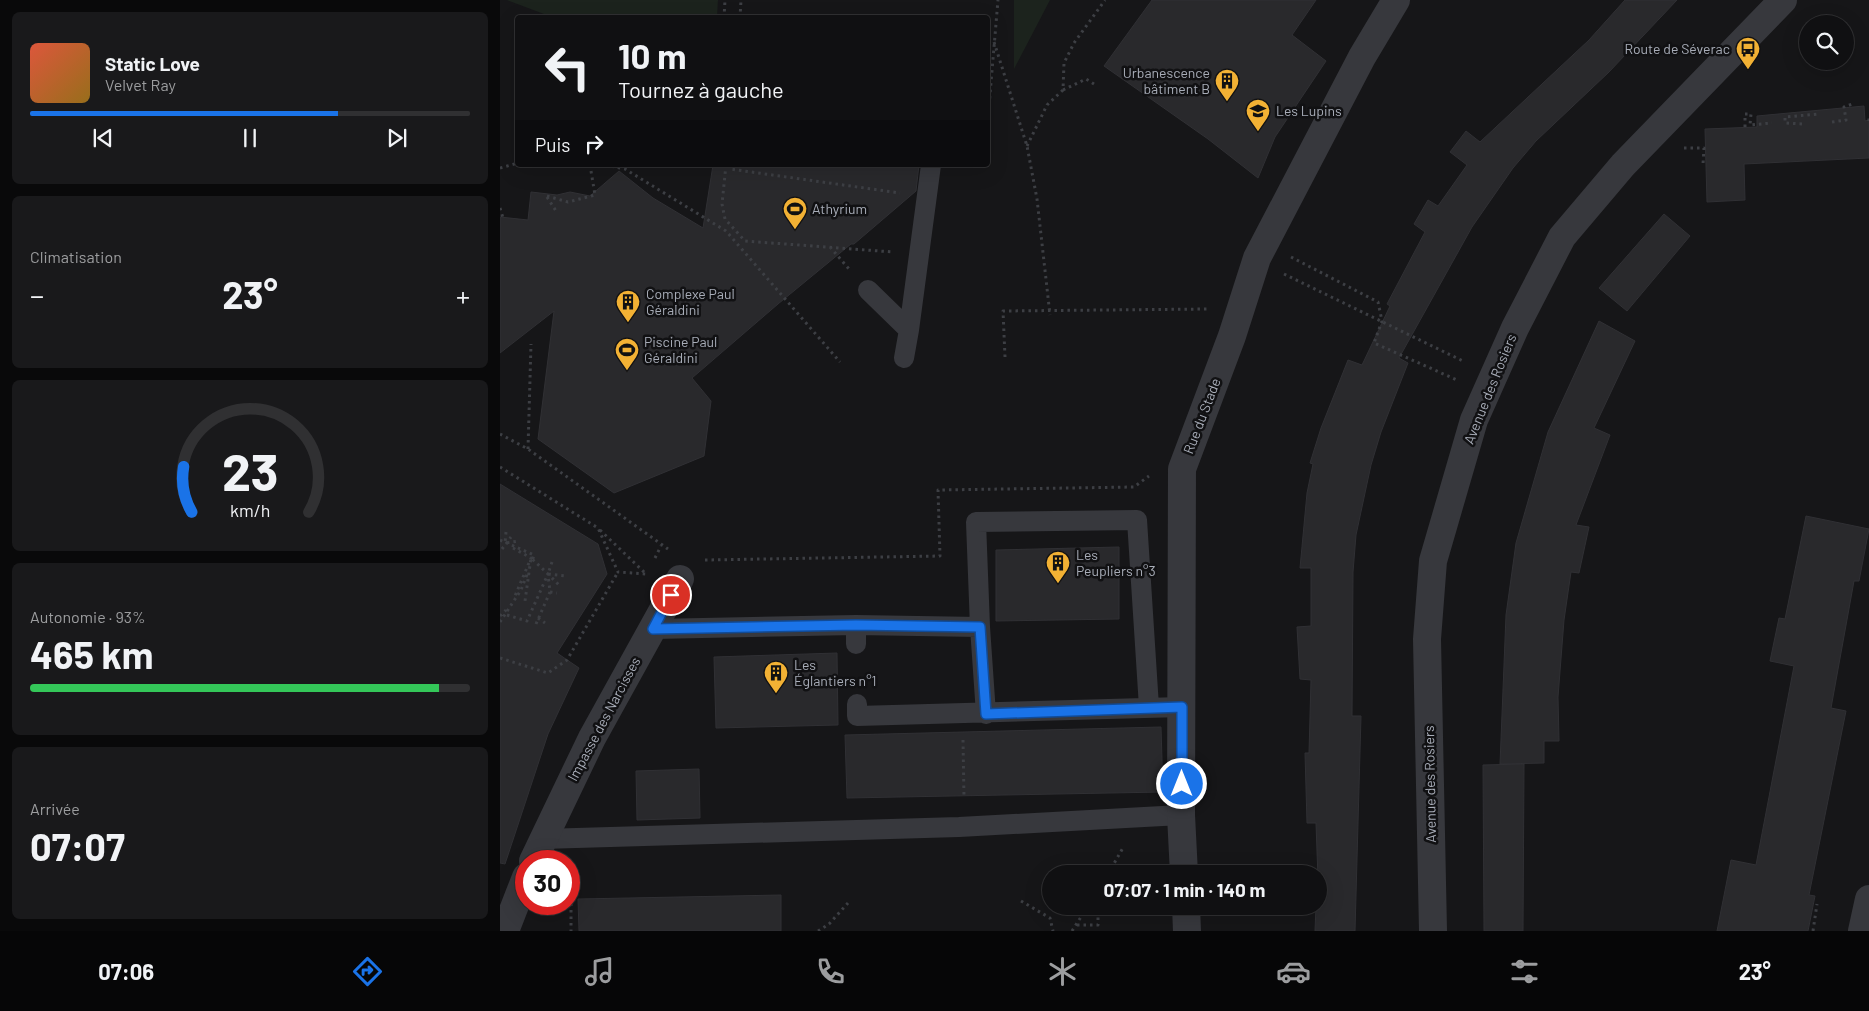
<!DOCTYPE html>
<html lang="fr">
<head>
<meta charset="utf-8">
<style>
  body { margin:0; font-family:Barlow,sans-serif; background:#19191b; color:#f1f3f6; height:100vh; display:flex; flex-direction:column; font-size:19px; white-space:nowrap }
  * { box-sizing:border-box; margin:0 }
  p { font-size:16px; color:#9c9d9f }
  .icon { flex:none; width:28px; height:28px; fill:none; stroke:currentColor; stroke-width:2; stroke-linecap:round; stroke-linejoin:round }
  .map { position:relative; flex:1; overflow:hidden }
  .details { display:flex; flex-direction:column; gap:12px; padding:12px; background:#09090a; width:500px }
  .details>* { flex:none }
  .guide { position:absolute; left:15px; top:15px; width:475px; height:152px; border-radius:5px; box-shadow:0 5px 20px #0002,0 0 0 1px #303032; background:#101012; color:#f1f3f6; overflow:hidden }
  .fabs { position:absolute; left:1299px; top:15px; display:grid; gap:10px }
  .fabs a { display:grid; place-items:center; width:55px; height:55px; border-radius:50%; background:#101012; box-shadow:0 5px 20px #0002,0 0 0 1px #303032; font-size:25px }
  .speed { position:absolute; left:15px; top:850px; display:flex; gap:10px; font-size:25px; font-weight:700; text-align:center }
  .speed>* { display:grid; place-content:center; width:65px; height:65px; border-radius:50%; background:#101012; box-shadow:0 5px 20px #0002,0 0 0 1px #303032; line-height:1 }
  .speed .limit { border:8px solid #d22; background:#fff; color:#111 }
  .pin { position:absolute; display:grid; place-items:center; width:42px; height:42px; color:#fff; margin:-21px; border:2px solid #fff; border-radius:50%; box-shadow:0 1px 5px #0007 }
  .me { position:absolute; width:55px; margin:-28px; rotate:0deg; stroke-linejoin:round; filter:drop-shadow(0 0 4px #0008) }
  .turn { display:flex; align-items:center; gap:18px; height:105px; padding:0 20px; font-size:22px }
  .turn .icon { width:65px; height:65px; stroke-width:2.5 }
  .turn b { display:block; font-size:35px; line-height:42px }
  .then { display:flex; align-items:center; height:48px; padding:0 20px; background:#0003; gap:10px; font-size:19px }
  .big { font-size:38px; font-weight:700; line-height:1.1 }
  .details .card { flex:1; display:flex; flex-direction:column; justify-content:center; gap:8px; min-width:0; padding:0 18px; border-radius:8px; background:#19191b }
  .details .dial { align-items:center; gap:0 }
  .dial svg { height:130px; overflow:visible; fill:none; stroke:#303032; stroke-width:7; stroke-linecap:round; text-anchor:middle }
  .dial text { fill:#f1f3f6; stroke:none }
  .song { display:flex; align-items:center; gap:15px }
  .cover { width:60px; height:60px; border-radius:8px; background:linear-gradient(135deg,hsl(10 70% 55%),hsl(40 70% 35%)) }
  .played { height:5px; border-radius:2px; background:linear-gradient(90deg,#1a73e8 70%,#303032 70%) }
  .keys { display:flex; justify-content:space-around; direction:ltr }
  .heat { display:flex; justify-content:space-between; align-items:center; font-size:28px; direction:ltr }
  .charge { height:8px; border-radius:4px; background:linear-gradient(90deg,#34c759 93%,#303032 0) }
  .trip { position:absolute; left:542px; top:865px; width:285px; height:50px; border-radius:25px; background:#101012; box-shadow:0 5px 20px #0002,0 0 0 1px #303032; font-weight:700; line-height:50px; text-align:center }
  .menu { display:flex; height:80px; justify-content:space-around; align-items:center; background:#060607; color:#9c9d9f }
  .menu .icon { width:35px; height:35px }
  .menu .on { color:#1a73e8 }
  .menu b { font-size:22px; color:#f1f3f6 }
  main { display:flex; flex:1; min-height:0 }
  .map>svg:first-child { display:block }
  .green { fill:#1c231d }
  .building { fill:#29292c; stroke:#303034 }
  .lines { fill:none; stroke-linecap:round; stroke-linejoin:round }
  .path { stroke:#3d3f44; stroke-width:3; stroke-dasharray:2.5 4; stroke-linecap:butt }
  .lane { stroke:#37383d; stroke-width:20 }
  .street { stroke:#37383d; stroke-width:28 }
  .route-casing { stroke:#114b97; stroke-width:12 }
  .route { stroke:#1a73e8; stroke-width:9 }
  .labels { text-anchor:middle; stroke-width:5; stroke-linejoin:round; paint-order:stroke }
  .poi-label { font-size:14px; fill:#a8adb8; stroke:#111113; text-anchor:start }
  .street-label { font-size:14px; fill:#a8adb8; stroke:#111113 }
</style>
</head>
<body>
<main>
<section class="details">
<div class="card">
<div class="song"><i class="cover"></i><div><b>Static Love</b><p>Velvet Ray</p></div></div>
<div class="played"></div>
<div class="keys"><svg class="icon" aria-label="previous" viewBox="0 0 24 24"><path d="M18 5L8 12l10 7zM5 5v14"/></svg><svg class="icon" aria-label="pause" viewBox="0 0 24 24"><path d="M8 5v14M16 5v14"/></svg><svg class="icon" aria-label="next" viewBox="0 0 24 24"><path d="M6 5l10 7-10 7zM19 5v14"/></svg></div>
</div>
<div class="card"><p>Climatisation</p>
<div class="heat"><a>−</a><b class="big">23°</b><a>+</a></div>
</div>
<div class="card dial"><svg viewBox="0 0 100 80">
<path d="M14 69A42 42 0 1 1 86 69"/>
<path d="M14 69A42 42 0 0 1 9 41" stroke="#1a73e8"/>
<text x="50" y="56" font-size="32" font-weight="700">23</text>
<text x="50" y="72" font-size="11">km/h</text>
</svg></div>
<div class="card"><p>Autonomie · 93%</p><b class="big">465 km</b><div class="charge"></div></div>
<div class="card"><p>Arrivée</p><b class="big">07:07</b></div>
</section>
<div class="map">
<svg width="1369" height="931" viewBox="0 0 1369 931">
  <rect width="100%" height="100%" fill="#161618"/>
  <path class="green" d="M 7,0 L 218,0 L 217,17 L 86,17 L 44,14 Z
    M 514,0 L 550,0 L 514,69 Z"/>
  <path class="building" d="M 652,0 L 816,0 L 792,35 L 826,61 L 775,137 L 758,178 L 708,139 L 604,66 Z
    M 1125,0 L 1177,0 L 1109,72 L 1036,141 L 1013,168 L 972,227 L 899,358 L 908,363 L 881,432 L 871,465 L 856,535 L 853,572 L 852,716 L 861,716 L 855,931 L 815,931 L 816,906 L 819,906 L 816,823 L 807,823 L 805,753 L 809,753 L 811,680 L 800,679 L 797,627 L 811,626 L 811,568 L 800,568 L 807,493 L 813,464 L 810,463 L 821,428 L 848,360 L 862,365 L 890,306 L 887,304 L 925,232 L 914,224 L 928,200 L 938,206 L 967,165 L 950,152 L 966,131 L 980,142 L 1089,40 Z
    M 1364,106 L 1365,121 L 1369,120 L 1369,158 L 1244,164 L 1245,200 L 1207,202 L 1205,129 L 1257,127 L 1257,116 Z
    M 213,165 L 419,165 L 416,191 L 354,244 L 351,244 L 278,304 L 192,378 L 211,401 L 204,456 L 114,493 L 38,439 L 54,311 L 0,353 L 0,217 L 28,220 L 31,192 L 57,195 L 70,192 L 90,196 L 119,171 L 153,198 L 203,228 Z
    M 1164,214 L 1190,236 L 1127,311 L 1099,288 Z
    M 1099,321 L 1135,341 L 1094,428 L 1110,435 L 1076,525 L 1089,527 L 1079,573 L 1071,572 L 1064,620 L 1058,697 L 1059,741 L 1044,741 L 1044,763 L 1000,764 L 1006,615 L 1016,543 L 1048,432 Z
    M 0,484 L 98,544 L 107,574 L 57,653 L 79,668 L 48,734 L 5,864 L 0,863 Z
    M 1306,516 L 1369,529 L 1359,581 L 1354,581 L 1331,708 L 1346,711 L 1309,895 L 1315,896 L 1308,931 L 1217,931 L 1231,860 L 1256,865 L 1294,666 L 1270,661 L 1279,618 L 1285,619 Z
    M 619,547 L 619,619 L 496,621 L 496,550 Z
    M 337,653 L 338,725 L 216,728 L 214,657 Z
    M 661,727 L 663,792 L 347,798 L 345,735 Z
    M 1024,764 L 1023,931 L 984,931 L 983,765 Z
    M 199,769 L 200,818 L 137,820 L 136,771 Z
    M 281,895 L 281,931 L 79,931 L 78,899 Z"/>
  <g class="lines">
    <path class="path" d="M 224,18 L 225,0
      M 240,18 L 241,0
      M 494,42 L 527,146 L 537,199 L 550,315
      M 563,90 L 586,79 L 594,84
      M 488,118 L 498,0
      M 1369,121 L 1369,116
      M 1332,122 L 1346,120 L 1344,107 L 1355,103
      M 1302,124 L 1285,123 L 1285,117 L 1319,114
      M 1245,127 L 1245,114 L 1251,114 L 1250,125 L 1272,123
      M 527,146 L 547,105 L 563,90 L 564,63 L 574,43 L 605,0
      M 1184,148 L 1204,148 L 1203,164 L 1206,164
      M 105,165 L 125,169 L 226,231 L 340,362
      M 226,165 L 222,204 L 225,219 L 245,241 L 393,252
      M 230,165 L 230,169 L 400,193
      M 0,168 L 18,163
      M 47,196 L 68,202 L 95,195 L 90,165
      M 47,197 L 56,211
      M 0,208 L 3,218
      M 330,247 L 349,269
      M 791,257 L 878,302 L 882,321 L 874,343 L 957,380
      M 784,274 L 965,362
      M 505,357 L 503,311 L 709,309
      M 0,434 L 28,449 L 168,549
      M 28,449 L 31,344
      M 0,467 L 98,528 L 118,572 L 146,574
      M 100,530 L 146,574
      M 6,532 L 5,543 L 19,541
      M 0,540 L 34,555 L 32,562
      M 13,548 L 31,558 L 15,596
      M 2,549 L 11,537
      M 155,558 L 161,546
      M 205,560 L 440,556 L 438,490 L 634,487 L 649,476
      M 52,562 L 48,574 L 66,576
      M 50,592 L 57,593
      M 7,615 L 27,621 L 48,574 L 31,558 L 25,601
      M 0,616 L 6,610
      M 38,618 L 45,623
      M 0,622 L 21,590 L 28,572
      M 36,624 L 50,592 L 48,574 L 60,586
      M 0,658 L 48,673 L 67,660 L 118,572
      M 463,740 L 464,798
      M 608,874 L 624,846
      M 71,897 L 71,931
      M 521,901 L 550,918 L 553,931
      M 577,925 L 598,925 L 598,906
      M 318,931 L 329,924 L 348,903
      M 572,931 L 588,906
      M 1313,931 L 1317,904"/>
    <path class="lane" d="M 368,290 L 409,330 L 404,358
      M 409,330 L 431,165
      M 480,627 L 476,522 L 637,520 L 649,707
      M 153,629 L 356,625 L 480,627 L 486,714
      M 356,644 L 356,625
      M 357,704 L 357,716 L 682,707
      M 42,839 L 459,827 L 681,815"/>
    <path class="street" d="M 33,861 L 92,738 L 180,579
      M 684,874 L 681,815 L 682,469 L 732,336 L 757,258 L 862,57 L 896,0
      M 686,906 L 687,931
      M 5,931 L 26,877
      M 933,931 L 927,639 L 933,561 L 974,420 L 1015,328 L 1062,237 L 1123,165 L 1283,0
      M 1362,931 L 1369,899"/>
  </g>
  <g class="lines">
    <defs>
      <path id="route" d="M 171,595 L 153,629 L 356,625 L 480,627 L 486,714 L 682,707 L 682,784"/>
    </defs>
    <use href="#route" class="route-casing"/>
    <use href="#route" class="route"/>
  </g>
  <defs>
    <symbol id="bus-pin" viewBox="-11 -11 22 30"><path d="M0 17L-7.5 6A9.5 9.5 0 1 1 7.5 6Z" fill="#f2b134" stroke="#111113"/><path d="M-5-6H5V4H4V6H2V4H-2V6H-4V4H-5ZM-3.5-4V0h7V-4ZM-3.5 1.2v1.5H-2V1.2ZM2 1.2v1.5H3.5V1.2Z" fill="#111"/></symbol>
    <symbol id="building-pin" viewBox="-11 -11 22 30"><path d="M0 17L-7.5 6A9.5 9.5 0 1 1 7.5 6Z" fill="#f2b134" stroke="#111113"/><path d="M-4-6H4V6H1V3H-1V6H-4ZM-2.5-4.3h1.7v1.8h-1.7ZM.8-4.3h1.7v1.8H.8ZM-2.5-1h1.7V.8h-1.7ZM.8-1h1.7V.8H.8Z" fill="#111"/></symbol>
    <symbol id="school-pin" viewBox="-11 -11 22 30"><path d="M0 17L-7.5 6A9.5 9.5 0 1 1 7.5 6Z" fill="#f2b134" stroke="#111113"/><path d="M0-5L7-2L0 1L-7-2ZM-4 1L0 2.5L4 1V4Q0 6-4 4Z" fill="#111"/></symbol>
    <symbol id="stadium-pin" viewBox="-11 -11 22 30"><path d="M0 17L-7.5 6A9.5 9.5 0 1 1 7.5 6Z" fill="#f2b134" stroke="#111113"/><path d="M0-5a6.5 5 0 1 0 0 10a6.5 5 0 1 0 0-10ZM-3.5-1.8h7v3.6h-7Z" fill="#111"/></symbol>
  </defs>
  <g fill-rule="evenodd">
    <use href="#bus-pin" x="1234" y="35" width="28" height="38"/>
    <use href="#building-pin" x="713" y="67" width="28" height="38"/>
    <use href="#school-pin" x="744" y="97" width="28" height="38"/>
    <use href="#stadium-pin" x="281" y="195" width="28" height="38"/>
    <use href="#building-pin" x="114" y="288" width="28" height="38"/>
    <use href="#stadium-pin" x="113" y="336" width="28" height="38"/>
    <use href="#building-pin" x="544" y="549" width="28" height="38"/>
    <use href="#building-pin" x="262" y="659" width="28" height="38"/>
  </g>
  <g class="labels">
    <g class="poi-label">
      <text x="1230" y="54" text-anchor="end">Route de Séverac</text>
      <text x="710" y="78" text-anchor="end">Urbanescence<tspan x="710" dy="16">bâtiment B</tspan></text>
      <text x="776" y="116">Les Lupins</text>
      <text x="312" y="214">Athyrium</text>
      <text x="146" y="299">Complexe Paul<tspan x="146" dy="16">Géraldini</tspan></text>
      <text x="144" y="347">Piscine Paul<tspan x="144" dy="16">Géraldini</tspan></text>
      <text x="576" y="560">Les<tspan x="576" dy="16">Peupliers n°3</tspan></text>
      <text x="294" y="670">Les<tspan x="294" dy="16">Églantiers n°1</tspan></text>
    </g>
    <g class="street-label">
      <text transform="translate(990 389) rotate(-68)" y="5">Avenue des Rosiers</text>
      <text transform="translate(702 416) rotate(-69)" y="5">Rue du Stade</text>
      <text transform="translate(104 719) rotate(-62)" y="5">Impasse des Narcisses</text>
      <text transform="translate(930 784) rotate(-91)" y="5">Avenue des Rosiers</text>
    </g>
  </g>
</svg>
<div class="fabs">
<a><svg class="icon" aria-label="search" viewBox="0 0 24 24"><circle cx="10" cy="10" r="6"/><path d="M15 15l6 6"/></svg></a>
</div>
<div class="speed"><div class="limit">30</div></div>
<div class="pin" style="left:171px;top:595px;background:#d93025"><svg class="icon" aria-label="arrive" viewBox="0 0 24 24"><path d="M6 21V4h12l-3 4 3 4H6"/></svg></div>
<svg class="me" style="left:682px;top:784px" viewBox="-20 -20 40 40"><circle r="17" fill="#1a73e8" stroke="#fff" stroke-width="3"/><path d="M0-11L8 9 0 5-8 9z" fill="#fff"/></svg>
<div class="trip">07:07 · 1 min · 140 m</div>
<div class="guide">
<div class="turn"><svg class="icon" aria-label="left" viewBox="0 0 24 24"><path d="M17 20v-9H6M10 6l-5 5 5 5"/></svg><div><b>10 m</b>Tournez à gauche</div></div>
<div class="then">Puis<svg class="icon" aria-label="right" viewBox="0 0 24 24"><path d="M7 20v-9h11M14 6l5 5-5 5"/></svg></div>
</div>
</div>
</main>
<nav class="menu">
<b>07:06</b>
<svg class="icon on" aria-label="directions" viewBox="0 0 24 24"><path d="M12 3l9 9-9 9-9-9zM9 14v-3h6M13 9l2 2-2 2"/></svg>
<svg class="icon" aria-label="music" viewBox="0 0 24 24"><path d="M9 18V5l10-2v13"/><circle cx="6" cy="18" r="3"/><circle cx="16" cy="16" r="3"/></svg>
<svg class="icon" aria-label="phone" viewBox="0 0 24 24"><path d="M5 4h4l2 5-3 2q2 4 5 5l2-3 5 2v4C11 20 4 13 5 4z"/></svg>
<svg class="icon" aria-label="climate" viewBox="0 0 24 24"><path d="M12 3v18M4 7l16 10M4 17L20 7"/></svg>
<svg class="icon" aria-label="car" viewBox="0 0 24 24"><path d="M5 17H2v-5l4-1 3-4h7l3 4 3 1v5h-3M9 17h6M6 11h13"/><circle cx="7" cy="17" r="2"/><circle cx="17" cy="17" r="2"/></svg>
<svg class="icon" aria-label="filters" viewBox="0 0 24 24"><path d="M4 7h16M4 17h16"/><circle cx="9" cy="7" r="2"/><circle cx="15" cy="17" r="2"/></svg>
<b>23°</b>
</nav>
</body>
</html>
